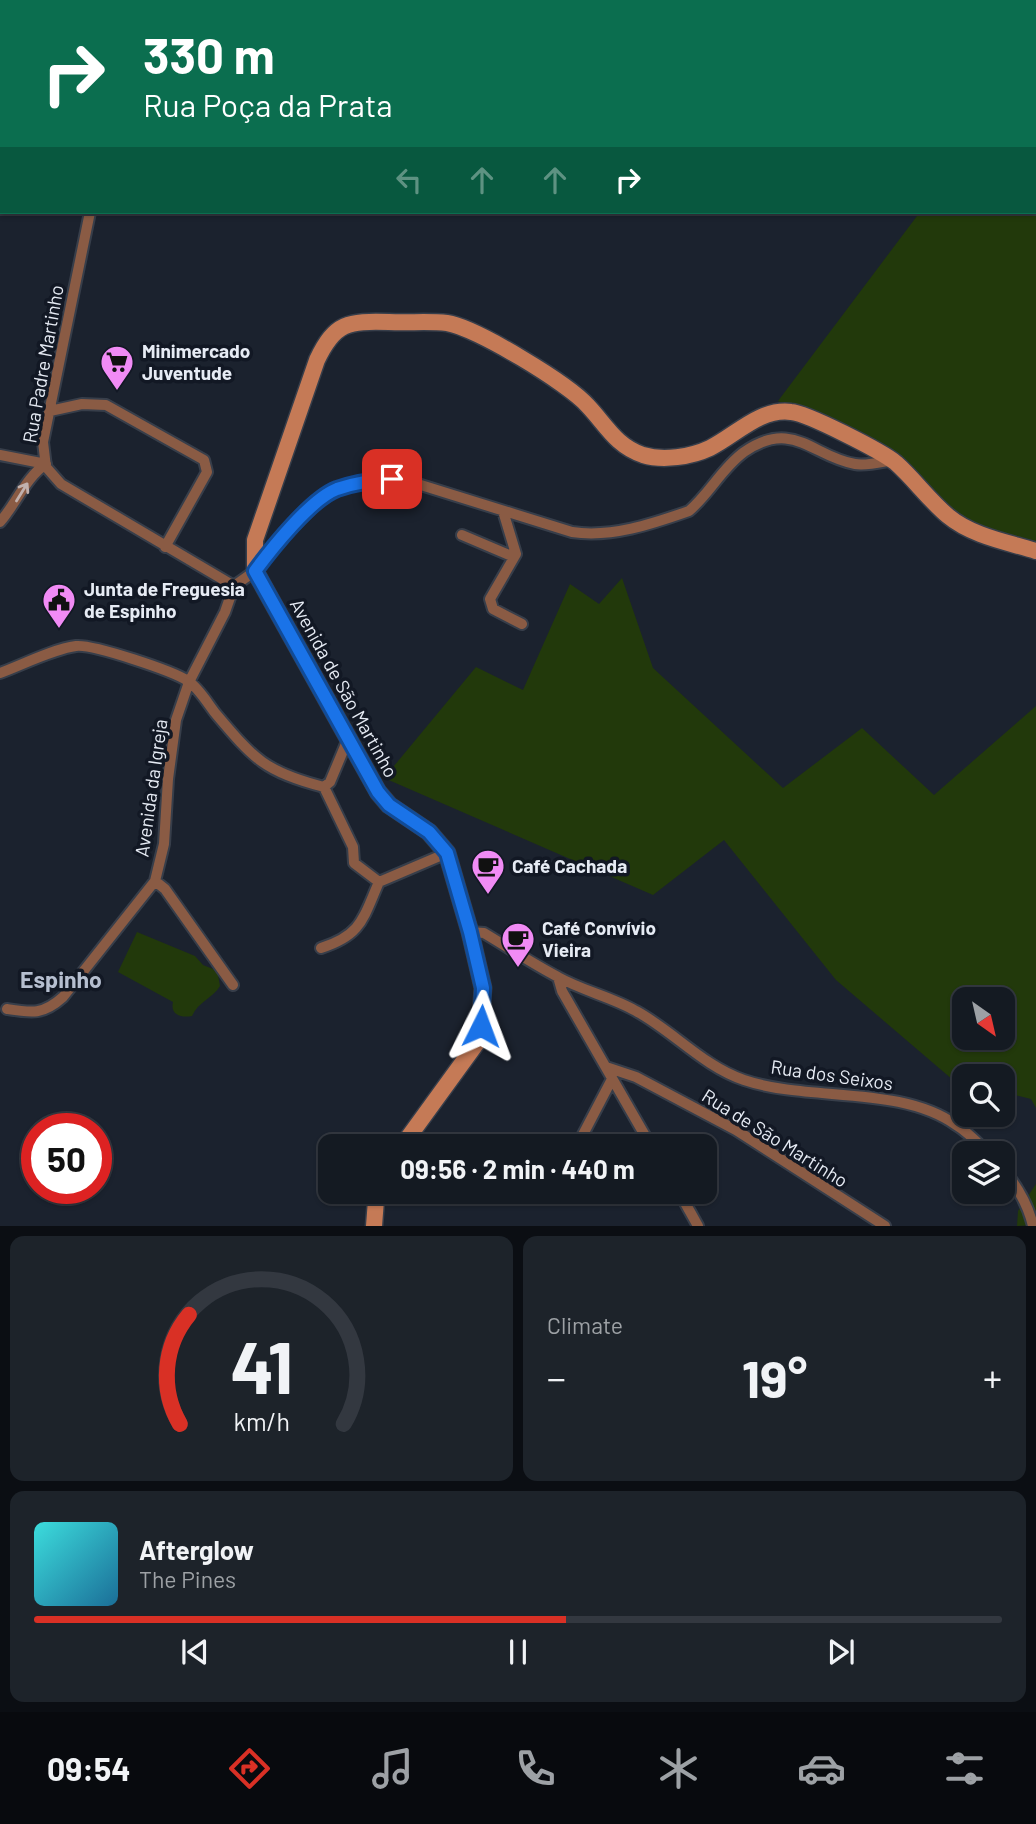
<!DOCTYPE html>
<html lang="en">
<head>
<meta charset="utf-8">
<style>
  body { margin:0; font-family:Barlow,sans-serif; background:#1d232a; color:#f1f3f6; height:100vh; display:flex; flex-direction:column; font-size:26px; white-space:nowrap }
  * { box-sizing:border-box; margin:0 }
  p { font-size:23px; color:#9da1a5 }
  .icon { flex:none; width:38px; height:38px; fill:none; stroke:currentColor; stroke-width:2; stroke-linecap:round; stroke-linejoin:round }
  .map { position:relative; height:1226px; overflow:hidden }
  .details { display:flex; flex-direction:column; gap:10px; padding:10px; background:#0b0e13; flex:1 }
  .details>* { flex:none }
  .top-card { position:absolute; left:0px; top:0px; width:1036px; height:214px; box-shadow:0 2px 5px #0004,0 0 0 2px #333840; background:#0b6e4f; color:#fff; overflow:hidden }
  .needle { width:46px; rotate:146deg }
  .fabs { position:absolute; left:952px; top:987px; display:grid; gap:14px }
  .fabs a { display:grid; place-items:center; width:63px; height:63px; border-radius:14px; background:#141a22; box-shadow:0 2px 5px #0004,0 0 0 2px #333840; font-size:35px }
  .speed { position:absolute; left:21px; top:1113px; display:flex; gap:14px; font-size:35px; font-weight:700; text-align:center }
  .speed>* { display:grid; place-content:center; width:91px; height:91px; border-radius:50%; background:#141a22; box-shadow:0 2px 5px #0004,0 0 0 2px #333840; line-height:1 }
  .speed .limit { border:10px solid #d22; background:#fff; color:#111 }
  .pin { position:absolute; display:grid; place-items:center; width:60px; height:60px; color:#fff; margin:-30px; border-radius:14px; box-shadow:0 4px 10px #0006 }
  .me { position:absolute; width:77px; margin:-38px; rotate:3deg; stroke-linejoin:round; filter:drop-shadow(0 0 5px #0008) }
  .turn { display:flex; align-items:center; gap:24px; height:147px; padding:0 28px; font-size:32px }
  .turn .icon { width:91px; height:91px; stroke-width:2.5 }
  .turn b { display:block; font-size:49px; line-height:60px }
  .lanes { display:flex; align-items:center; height:66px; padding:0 28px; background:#0003; justify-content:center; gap:35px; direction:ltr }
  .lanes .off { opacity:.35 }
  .big { font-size:52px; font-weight:700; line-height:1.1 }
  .details .card { flex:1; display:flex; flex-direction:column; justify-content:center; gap:10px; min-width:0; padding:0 24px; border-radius:14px; background:#1d232a }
  .details .dial { align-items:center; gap:0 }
  .dial svg { height:182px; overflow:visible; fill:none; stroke:#333840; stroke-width:7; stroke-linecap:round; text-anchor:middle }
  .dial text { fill:#f1f3f6; stroke:none }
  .song { display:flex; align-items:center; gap:21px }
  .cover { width:84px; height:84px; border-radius:10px; background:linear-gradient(135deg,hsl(180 70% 55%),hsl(200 70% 35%)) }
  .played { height:7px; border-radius:4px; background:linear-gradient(90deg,#d93025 55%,#333840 55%) }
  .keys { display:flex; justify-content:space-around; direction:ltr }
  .heat { display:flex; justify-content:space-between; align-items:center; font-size:38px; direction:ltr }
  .details .tiles { flex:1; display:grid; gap:10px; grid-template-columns:1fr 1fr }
  .card:last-child { grid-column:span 2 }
  .trip { position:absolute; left:318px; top:1134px; width:399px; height:70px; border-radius:14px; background:#141a22; box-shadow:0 2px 5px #0004,0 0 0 2px #333840; font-weight:700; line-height:70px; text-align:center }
  .menu { display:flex; height:112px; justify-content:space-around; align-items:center; background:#080a0e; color:#9da1a5 }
  .menu .icon { width:49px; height:49px }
  .menu .selected { color:#d93025 }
  .menu b { font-size:32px; color:#f1f3f6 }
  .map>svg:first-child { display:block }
  .green { fill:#22390b; fill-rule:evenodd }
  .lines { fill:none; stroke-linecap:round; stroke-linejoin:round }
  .street-casing { stroke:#373e4a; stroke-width:14 }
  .secondary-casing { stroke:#373e4a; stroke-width:19 }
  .street { stroke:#8a5b44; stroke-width:10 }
  .secondary { stroke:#c57a56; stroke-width:16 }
  .oneway { stroke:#c1b1ae }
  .route-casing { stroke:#114b97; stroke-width:18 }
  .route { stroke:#1a73e8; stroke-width:12 }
  .labels { text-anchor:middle; stroke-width:7; stroke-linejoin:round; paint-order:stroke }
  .poi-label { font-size:19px; font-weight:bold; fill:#e6ebf4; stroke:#121824; text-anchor:start }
  .street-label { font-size:19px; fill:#e6ebf4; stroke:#121824 }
  .quarter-label { font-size:23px; font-weight:bold; fill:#b6bfd0; stroke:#121824 }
</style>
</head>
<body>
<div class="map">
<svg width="1036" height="1226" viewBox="0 0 1036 1226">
  <rect width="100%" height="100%" fill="#1b222e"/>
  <path class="green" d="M 1034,207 L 1036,208 L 1036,541 L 980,527 L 966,520 L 881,447 L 778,401 L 920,212 L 1034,212 Z
    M 622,578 L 653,668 L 783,788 L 862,728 L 934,795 L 1036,706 L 1036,1108 L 1031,1099 L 1003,1092 L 1003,1076 L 964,1076 L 964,1083 L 953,1080 L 836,980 L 724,840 L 653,895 L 384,778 L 476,667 L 523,690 L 570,584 L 599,604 ZM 964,999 L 1003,999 L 1003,1038 L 964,1038 Z
    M 137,932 L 195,956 L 203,965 L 213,969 L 218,975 L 220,986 C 213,998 198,1002 192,1016 C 181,1018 170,1015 173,1002 L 118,972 Z
    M 1036,1184 L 1036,1225 L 1017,1226 L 1018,1211 Z"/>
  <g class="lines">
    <defs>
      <path id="street" d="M 268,0 L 273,2
        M 841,0 L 844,2
        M 185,2 L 188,0
        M 415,2 L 421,0
        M 90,212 L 43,442 L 46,467 L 61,484 L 234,586
        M 50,411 L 82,404 L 106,405 L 204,460 L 207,472 L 165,547
        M 0,455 L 46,464
        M 503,511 L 516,554 L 490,599 L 493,609 L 522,624
        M 0,522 C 16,504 26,477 46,464
        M 462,535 L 514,557
        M 234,586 L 255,571 L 274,546 L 324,496 L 337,489 L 377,479 L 408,481 L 572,532 C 611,538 652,524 689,511 C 710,493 722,468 744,452 C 793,418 813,457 855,464 C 867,466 881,462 893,460
        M 0,673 C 22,665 53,649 76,646 C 93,644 173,671 188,681 C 199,688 208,704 216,714 C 254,759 265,772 324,787 L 353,847 L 354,863 L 379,882
        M 324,787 L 330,782 L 348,739
        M 155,881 L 165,889 L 233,985
        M 470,932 L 484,933 C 509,948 533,964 558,977 C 583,991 612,997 636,1011 C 673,1031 703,1066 744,1080 C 809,1102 900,1085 956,1125 C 968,1132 978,1143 988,1153
        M 321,948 C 362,935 363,918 379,882 L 447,853
        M 558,977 L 562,991 L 651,1146
        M 7,1009 C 32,1013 43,1015 63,997 L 155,881 L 164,844 L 168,779 L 176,720 L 189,682 L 225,612 L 234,586
        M 606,1067 L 636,1077 L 736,1130 L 885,1226
        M 577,1146 L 612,1079
        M 1003,1169 C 1017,1186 1028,1204 1033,1226
        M 679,1192 L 698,1226"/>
      <path id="secondary" d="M 402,1146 L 479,1040 L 483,988 L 470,932 L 447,853 L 429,832 L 389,805 L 378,792 L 255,571 L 255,540 L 317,360 C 335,322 348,321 389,322 C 408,323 429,321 447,323 C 475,327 569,384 588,406 C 606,425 616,446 643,455 C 663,461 691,457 710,448 C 736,435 760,408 791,412 C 807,413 883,452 896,463 C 914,479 929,500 948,516 C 972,536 1007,542 1036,551
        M 374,1226 L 376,1200 L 380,1192"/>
    </defs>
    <use href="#street" class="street-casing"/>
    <use href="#secondary" class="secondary-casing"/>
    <use href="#street" class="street"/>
    <use href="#secondary" class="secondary"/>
  </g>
  <defs><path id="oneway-shaft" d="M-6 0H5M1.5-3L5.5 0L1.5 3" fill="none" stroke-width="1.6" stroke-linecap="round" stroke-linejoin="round" transform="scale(1.75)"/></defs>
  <use class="oneway" href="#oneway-shaft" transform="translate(22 492) rotate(-58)"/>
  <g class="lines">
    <defs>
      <path id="route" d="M 392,479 C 374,480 354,483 337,489 C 311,499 272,548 255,571 L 378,792 L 389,805 L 429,832 L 447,853 L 470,932 L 483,988 L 481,1026"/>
    </defs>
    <use href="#route" class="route-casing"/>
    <use href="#route" class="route"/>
  </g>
  <defs>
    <symbol id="supermarket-pin" viewBox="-11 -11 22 30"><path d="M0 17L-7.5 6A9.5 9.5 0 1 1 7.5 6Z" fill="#f18bf5" stroke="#121824"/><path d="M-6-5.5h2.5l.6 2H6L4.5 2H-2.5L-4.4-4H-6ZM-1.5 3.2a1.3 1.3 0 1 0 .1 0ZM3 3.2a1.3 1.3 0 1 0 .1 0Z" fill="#111"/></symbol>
    <symbol id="civic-pin" viewBox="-11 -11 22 30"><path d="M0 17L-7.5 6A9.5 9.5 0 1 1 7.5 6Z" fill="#f18bf5" stroke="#121824"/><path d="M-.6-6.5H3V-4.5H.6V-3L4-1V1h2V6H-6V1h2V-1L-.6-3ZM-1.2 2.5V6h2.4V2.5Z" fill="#111"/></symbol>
    <symbol id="cafe-pin" viewBox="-11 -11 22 30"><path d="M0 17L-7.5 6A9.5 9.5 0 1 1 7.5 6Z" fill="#f18bf5" stroke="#121824"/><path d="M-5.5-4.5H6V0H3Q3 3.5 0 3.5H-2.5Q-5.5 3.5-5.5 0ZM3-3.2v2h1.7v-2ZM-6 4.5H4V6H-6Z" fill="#111"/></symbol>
  </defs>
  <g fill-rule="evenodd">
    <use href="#supermarket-pin" x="98" y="343" width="38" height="52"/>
    <use href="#civic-pin" x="40" y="581" width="38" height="52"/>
    <use href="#cafe-pin" x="469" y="847" width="38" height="52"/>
    <use href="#cafe-pin" x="499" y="920" width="38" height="52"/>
  </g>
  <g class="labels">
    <g class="poi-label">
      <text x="142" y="358">Minimercado<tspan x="142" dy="22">Juventude</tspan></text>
      <text x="84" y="596">Junta de Freguesia<tspan x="84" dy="22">de Espinho</tspan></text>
      <text x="512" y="873">Café Cachada</text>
      <text x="542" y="935">Café Convívio<tspan x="542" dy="22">Vieira</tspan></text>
    </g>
    <g class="street-label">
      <text transform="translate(43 364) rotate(-80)" y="7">Rua Padre Martinho</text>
      <text transform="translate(344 688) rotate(61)" y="7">Avenida de São Martinho</text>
      <text transform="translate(151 788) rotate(-82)" y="7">Avenida da Igreja</text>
      <text transform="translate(832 1075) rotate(8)" y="7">Rua dos Seixos</text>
      <text transform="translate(775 1138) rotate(32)" y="7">Rua de São Martinho</text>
    </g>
    <g class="quarter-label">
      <text x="61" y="988">Espinho</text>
    </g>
  </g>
</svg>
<div class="fabs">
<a><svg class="needle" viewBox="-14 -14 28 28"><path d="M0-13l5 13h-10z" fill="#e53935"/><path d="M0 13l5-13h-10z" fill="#9da1a5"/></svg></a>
<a><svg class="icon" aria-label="search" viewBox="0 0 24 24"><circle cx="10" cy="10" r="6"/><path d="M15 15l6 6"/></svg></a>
<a><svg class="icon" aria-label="layers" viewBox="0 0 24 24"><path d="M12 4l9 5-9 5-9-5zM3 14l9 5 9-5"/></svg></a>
</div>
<div class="speed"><div class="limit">50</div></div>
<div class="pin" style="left:392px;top:479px;background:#d93025"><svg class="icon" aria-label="arrive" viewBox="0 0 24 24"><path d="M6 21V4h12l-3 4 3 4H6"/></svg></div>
<svg class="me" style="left:481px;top:1026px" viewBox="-20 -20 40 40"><path d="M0-17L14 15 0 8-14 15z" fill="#1a73e8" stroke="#fff" stroke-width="4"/></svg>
<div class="trip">09:56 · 2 min · 440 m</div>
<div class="top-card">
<div class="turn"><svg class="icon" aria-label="right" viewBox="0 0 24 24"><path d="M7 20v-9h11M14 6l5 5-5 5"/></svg><div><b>330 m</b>Rua Poça da Prata</div></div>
<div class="lanes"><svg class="icon off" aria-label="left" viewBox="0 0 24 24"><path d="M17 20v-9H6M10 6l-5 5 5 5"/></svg><svg class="icon off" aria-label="ahead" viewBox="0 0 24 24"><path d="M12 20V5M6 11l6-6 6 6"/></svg><svg class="icon off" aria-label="ahead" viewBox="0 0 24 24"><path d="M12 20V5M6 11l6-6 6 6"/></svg><svg class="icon" aria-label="right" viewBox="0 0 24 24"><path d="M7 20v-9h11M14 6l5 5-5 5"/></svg></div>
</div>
</div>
<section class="details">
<div class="tiles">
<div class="card dial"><svg viewBox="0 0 100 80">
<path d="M14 69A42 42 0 1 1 86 69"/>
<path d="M14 69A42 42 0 0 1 18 21" stroke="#d93025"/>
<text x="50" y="56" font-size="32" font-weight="700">41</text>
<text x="50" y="72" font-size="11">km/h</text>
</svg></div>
<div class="card"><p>Climate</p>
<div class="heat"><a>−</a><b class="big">19°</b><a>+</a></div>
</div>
<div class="card">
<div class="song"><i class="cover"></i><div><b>Afterglow</b><p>The Pines</p></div></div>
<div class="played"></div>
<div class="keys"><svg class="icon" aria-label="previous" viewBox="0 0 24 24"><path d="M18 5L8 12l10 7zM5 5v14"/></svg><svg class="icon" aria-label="pause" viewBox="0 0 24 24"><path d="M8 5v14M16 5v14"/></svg><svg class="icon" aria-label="next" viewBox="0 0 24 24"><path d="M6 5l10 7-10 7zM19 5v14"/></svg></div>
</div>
</div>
</section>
<nav class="menu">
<b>09:54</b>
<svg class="icon selected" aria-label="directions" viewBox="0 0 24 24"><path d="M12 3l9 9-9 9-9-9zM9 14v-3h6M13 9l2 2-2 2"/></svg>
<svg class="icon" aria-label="music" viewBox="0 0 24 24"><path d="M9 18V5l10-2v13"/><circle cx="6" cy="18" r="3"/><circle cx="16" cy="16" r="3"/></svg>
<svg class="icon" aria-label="phone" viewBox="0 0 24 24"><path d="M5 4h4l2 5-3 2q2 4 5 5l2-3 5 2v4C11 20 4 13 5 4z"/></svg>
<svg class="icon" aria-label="climate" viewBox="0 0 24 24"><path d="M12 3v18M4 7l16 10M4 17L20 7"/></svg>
<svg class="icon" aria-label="car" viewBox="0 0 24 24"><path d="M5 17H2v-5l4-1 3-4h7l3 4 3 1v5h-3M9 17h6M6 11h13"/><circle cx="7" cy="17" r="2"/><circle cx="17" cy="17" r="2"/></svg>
<svg class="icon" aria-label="filters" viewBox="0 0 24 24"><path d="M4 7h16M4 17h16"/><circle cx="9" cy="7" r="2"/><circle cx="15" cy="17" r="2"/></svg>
</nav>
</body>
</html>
